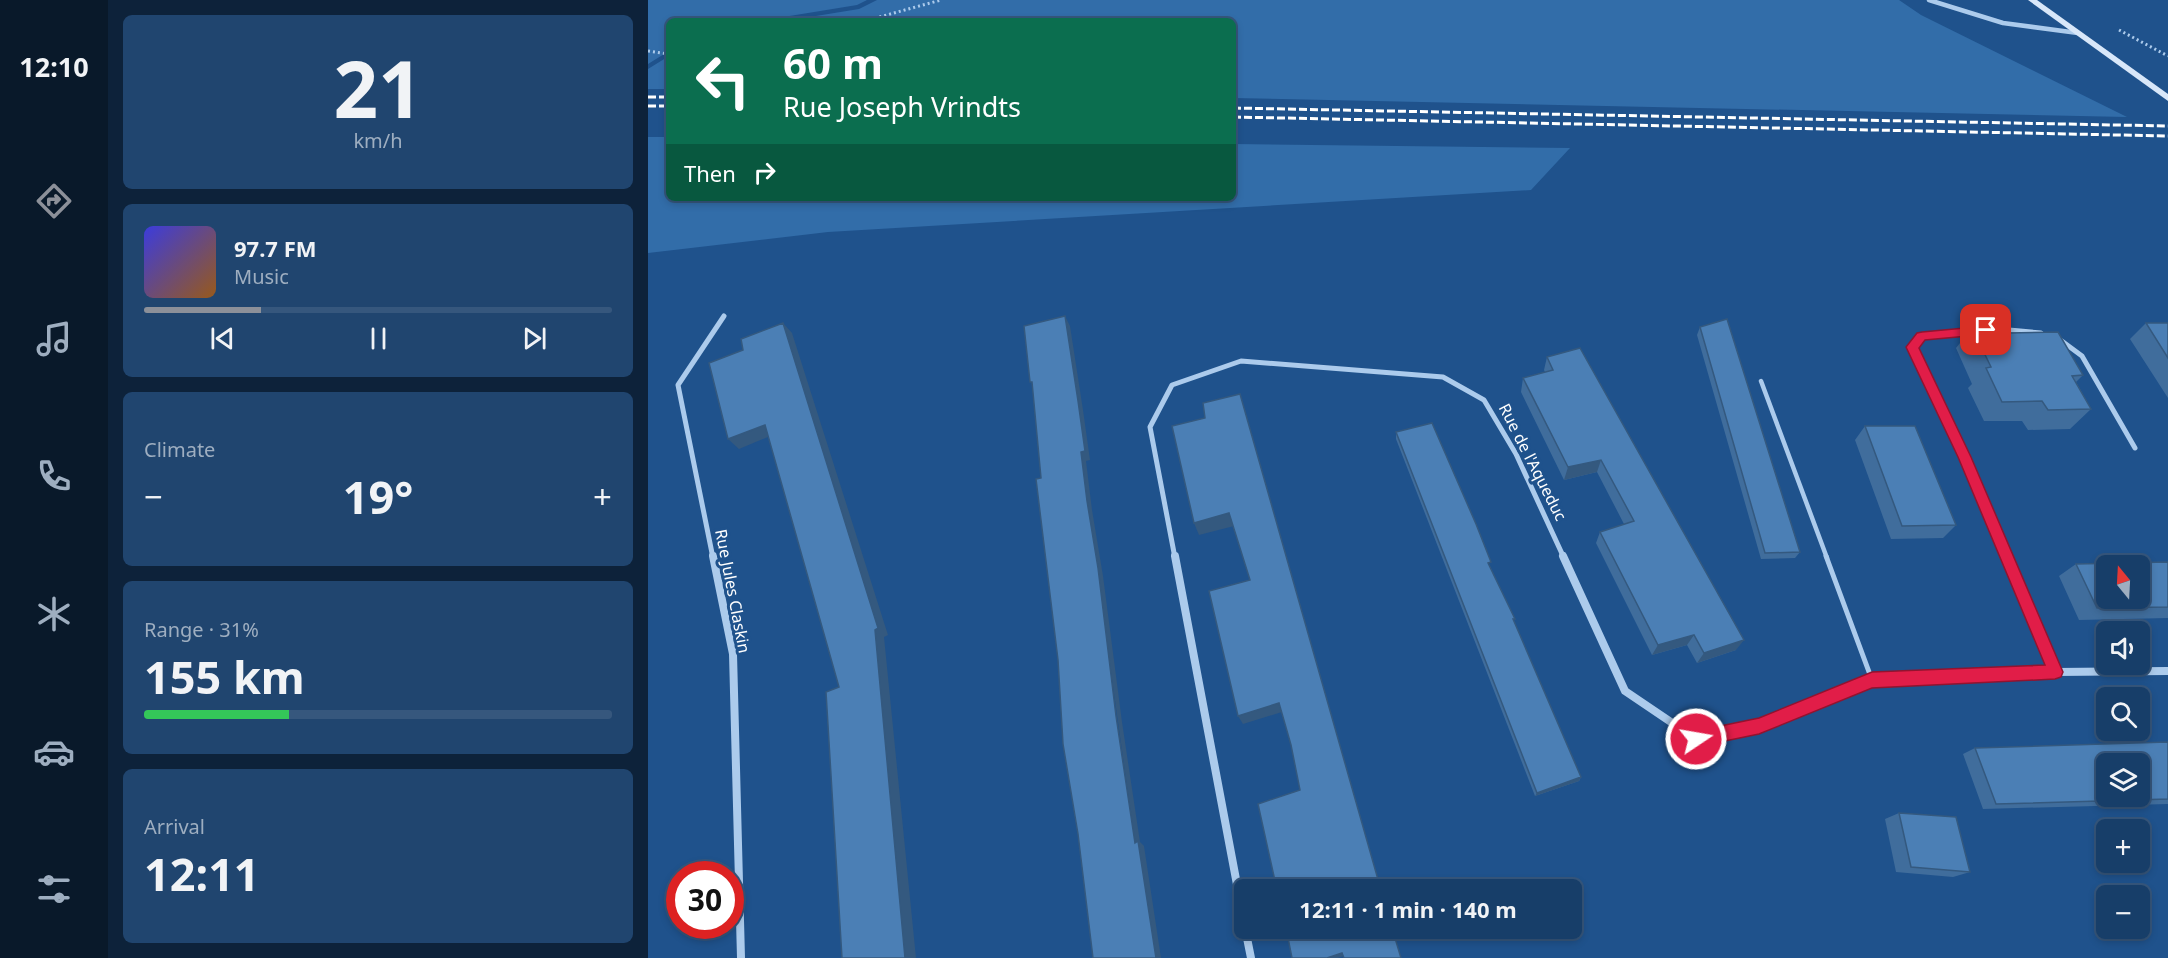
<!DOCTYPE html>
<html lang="en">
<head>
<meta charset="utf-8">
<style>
  body { margin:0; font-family:"Noto Sans",sans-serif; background:#20456f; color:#f1f3f6; height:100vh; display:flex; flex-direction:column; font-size:22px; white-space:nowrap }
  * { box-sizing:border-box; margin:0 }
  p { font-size:20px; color:#9eaec0 }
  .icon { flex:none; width:33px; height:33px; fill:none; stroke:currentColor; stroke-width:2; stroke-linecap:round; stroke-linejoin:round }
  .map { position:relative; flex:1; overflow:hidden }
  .sheet { display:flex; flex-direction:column; gap:15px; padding:15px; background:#0d223a; width:540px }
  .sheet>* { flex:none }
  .hud { position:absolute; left:18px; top:18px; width:570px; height:183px; border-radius:9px; box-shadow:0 3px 9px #0003,0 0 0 2px #36577d; background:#0b6e4f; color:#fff; overflow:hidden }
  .needle { width:39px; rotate:342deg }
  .controls { position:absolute; left:1448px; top:555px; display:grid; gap:12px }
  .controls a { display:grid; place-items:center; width:54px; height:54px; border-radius:9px; background:#173e69; box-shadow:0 3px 9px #0003,0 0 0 2px #36577d; font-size:30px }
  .speed { position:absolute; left:18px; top:861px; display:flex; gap:12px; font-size:30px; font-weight:700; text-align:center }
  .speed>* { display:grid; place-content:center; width:78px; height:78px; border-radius:50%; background:#173e69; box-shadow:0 3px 9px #0003,0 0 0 2px #36577d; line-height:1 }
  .speed .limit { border:9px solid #d22; background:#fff; color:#111 }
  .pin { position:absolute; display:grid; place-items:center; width:51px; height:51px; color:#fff; margin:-26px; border-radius:12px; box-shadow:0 3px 9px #0006 }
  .me { position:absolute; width:66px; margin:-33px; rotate:78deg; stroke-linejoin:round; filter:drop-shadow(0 0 4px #0008) }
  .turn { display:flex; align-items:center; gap:21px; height:126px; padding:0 18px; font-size:27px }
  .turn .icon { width:78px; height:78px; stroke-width:2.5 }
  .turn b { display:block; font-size:42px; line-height:51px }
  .then { display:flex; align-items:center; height:57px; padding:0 18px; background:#0003; gap:12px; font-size:22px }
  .big { font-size:45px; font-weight:700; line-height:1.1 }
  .sheet .card { flex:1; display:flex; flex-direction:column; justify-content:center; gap:9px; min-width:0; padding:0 21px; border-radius:9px; background:#20456f }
  .sheet .dial { align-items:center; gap:0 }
  .dial b { font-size:78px; line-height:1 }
  .song { display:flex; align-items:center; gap:18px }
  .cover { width:72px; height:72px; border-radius:9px; background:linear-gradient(135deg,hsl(240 70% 55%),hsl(30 70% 35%)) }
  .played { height:6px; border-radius:3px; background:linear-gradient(90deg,#8c9099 25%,#36577d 25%) }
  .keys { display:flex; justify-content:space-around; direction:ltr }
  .heat { display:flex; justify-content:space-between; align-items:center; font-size:33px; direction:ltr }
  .charge { height:9px; border-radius:4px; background:linear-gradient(90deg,#34c759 31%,#36577d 0) }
  .trip { position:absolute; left:586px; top:879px; width:348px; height:60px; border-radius:9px; background:#173e69; box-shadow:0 3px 9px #0003,0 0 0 2px #36577d; font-weight:700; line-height:60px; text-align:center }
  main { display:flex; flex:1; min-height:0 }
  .tabs { display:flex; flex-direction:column; width:108px; justify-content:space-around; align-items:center; background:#09192a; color:#9eaec0 }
  .tabs .icon { width:42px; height:42px }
  .tabs .active { color:#8c9099 }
  .tabs b { font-size:27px; color:#f1f3f6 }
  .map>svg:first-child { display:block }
  .green { fill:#326da9 }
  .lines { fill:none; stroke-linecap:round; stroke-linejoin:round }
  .path { stroke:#accbec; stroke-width:3; stroke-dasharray:2 3; stroke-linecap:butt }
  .lane-far1 { stroke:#accbec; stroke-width:4.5 }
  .lane { stroke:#accbec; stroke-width:5 }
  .street-far2 { stroke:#accbec; stroke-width:4.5 }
  .street-far1 { stroke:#accbec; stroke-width:5 }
  .street { stroke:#accbec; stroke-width:8 }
  .secondary { fill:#d8e7f9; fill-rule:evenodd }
  .rail { stroke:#fff; stroke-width:3; stroke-dasharray:8 3; stroke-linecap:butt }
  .wall { fill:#406d9c }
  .shaded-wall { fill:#34597f }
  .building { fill:#4b7fb5; stroke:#34597f; stroke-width:1.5; fill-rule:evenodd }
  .route { fill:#e11d48; stroke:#92132f; stroke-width:1.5 }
  .labels { text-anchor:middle; stroke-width:6; stroke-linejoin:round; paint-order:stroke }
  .street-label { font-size:16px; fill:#fff; stroke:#1f528c }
</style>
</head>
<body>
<main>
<nav class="tabs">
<b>12:10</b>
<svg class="icon active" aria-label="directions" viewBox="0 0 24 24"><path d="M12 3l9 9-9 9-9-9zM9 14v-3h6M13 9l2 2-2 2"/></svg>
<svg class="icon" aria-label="music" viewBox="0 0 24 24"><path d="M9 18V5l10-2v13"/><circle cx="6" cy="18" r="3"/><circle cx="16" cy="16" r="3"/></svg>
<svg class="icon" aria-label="phone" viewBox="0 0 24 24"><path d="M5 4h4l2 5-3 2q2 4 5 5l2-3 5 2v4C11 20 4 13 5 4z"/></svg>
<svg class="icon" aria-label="climate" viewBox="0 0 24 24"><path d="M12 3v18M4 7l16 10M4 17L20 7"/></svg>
<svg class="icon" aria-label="car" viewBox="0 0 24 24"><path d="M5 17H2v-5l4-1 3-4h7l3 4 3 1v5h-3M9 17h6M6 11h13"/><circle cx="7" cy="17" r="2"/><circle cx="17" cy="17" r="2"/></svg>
<svg class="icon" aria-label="filters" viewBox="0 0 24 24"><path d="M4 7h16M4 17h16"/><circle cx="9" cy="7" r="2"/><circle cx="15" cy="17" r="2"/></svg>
</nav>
<section class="sheet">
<div class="card dial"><b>21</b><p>km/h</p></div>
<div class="card">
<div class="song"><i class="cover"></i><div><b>97.7 FM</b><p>Music</p></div></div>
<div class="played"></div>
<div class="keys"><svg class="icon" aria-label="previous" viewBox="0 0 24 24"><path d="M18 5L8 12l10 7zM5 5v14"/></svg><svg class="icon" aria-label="pause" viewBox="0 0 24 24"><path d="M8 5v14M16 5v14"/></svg><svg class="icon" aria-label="next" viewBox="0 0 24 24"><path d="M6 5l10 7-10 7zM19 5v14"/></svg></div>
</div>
<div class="card"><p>Climate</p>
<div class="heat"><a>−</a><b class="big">19°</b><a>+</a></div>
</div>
<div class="card"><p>Range · 31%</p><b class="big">155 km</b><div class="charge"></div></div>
<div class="card"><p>Arrival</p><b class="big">12:11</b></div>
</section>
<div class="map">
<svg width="1520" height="958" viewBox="0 0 1520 958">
  <rect width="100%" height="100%" fill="#1f528c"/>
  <path class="green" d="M 0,0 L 219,0 L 209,5 L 111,21 L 21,21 L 21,51 L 0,64 Z
    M 229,0 L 1251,0 L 1273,15 L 1479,117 L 585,98 L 585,21 L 137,21 L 211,9 Z
    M 21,56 L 21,89 L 0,89 L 0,69 Z
    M 0,137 L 21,137 L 21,198 L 585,198 L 585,144 L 922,148 L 883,190 L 180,232 L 0,253 Z"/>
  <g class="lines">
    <path class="path" d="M 217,21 L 293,0
      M 1471,30 L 1520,56
      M 0,51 L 21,54"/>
    <path class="lane-far1" d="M 1113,381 L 1179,558"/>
    <path class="lane" d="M 1178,556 L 1224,680"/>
    <path class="street-far2" d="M 1281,0 L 1355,23 L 1430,33"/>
    <path class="street-far1" d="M 1350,329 L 1393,333
      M 1328,331 L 1274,336 L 1264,347 L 1316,457 L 1359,558
      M 1411,339 L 1434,356 L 1487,448
      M 65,558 L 30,385 L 76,316
      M 527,558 L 502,427 L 524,385 L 593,361 L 795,377 L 836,400 L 868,454 L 916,558"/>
    <path class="street" d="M 65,556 L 85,654 L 93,958
      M 527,556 L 597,927
      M 915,556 L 977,691 L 1048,739 L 1111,726 L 1224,680 L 1407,672 L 1520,671
      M 1358,556 L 1407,672
      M 597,928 L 603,958"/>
    <path class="secondary" d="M 1380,0 L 1389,0 L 1520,94 L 1520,101 Z"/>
    <path class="rail" d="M 0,97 L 21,97
      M 0,106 L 21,106
      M 585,108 L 1520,126
      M 585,117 L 1520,136"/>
  </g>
  <path class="wall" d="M 1498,323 L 1520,323 L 1520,398 L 1482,339 Z
    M 1052,327 L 1152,552 L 1147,558 L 1113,559 L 1049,335 Z
    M 1324,328 L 1435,375 L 1428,382 L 1443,409 L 1422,429 L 1380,430 L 1374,421 L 1336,421 L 1320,388 L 1324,384 L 1308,348 Z
    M 899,357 L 1088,650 L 1049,663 L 1039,645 L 1004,655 L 948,543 L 952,532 L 976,524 L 949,472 L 916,480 L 873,392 L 875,378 L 897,372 L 896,370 Z
    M 1217,426 L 1308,525 L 1295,538 L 1243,539 L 1207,440 Z
    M 748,432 L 842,567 L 933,777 L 931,781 L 887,796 L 748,439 Z
    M 1520,562 L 1520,618 L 1431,620 L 1411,576 L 1428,564 Z
    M 1520,742 L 1520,804 L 1335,809 L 1315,754 L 1327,748 Z
    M 1251,813 L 1322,872 L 1305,877 L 1248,872 L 1237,819 Z"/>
  <path class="shaded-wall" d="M 417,316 L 422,326 L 435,410 L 442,460 L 438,461 L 444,510 L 455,576 L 474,722 L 492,842 L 496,846 L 513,958 L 508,958 L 487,843 L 439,501 Z
    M 135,323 L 144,333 L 240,635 L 236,637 L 268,958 L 257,958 L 227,630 Z
    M 117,425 L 127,434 L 91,449 L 80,439 Z
    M 953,460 L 949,472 L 916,480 L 920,467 Z
    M 581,513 L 586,526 L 551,535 L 546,523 Z
    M 1046,635 L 1039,645 L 1004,655 L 1010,645 Z
    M 1096,640 L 1088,650 L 1049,663 L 1056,653 Z
    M 631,703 L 634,712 L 595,724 L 590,716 Z
    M 933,777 L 931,781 L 887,796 L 889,793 Z
    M 694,953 L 696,956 L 690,958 L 679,958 Z"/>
  <path class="building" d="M 417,316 L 430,401 L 437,451 L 433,452 L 439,501 L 450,568 L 468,716 L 487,843 L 490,841 L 508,958 L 445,958 L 430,834 L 415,744 L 410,660 L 388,479 L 393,478 L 384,382 L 382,382 L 376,326 Z
    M 1079,319 L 1152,552 L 1117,553 L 1052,327 Z
    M 135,323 L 230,628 L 227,630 L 257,958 L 194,958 L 178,692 L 191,687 L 117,425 L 80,439 L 61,363 L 95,350 L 93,339 Z
    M 1498,323 L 1520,323 L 1520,358 Z
    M 1357,327 L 1360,333 L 1410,332 L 1435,375 L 1424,376 L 1443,409 L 1400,410 L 1394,401 L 1354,402 L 1338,368 L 1343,367 L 1324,328 Z
    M 932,348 L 1096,640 L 1056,653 L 1046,635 L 1010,645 L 952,532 L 986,521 L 953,460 L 920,467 L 875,378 L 905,370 L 899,357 Z
    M 592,394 L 733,890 L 629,890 L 610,804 L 652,790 L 643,745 L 631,703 L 590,716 L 561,591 L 602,580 L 581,513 L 546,523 L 524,426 L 557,418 L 555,403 Z
    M 784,423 L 828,524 L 843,562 L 840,563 L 867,619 L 865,619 L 933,777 L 889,793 L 748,432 Z
    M 1217,426 L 1267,426 L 1308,525 L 1254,526 Z
    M 1520,562 L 1520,607 L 1449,608 L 1428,564 ZM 1458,566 L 1491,566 L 1491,598 L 1458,598 Z
    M 1520,742 L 1520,799 L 1348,804 L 1327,748 ZM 1458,764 L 1491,764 L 1491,796 L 1458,796 Z
    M 1251,813 L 1308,817 L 1322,872 L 1263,867 Z
    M 638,928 L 744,928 L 753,958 L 696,958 L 694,953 L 679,958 L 644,958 Z"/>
  <path class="route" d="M 1338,326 L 1344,330 L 1342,334 L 1277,340 L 1271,348 L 1323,457 L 1415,672 L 1413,677 L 1407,679 L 1224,688 L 1111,734 L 1048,747 L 1042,745 L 1040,739 L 1042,733 L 1048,731 L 1111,718 L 1224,672 L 1397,665 L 1310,457 L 1258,347 L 1269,333 L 1274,332 Z"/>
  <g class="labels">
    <g class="street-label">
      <text transform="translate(885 462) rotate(63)" y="6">Rue de l'Aqueduc</text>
      <text transform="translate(85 591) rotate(79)" y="6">Rue Jules Claskin</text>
    </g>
  </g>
</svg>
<div class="controls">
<a><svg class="needle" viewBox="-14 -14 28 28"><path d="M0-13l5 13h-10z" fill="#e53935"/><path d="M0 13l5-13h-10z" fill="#9eaec0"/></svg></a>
<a><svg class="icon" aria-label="sound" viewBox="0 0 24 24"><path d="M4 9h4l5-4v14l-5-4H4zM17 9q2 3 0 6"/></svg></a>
<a><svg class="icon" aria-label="search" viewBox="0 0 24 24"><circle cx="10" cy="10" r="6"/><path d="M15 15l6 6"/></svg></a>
<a><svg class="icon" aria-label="layers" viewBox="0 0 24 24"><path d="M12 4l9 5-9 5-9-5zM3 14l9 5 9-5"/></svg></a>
<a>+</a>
<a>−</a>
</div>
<div class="speed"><div class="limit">30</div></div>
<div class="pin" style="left:1338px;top:330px;background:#d93025"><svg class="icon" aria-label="arrive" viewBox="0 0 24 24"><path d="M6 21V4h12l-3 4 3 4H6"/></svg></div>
<svg class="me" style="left:1048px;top:739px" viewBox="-20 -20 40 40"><circle r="17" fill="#e11d48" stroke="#fff" stroke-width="3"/><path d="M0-11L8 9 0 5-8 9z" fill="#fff"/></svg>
<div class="trip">12:11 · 1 min · 140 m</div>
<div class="hud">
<div class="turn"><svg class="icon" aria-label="left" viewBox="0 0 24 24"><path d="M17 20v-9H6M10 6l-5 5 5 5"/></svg><div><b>60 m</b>Rue Joseph Vrindts</div></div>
<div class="then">Then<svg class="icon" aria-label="right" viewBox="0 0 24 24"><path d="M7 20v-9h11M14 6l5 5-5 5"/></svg></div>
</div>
</div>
</main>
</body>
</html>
